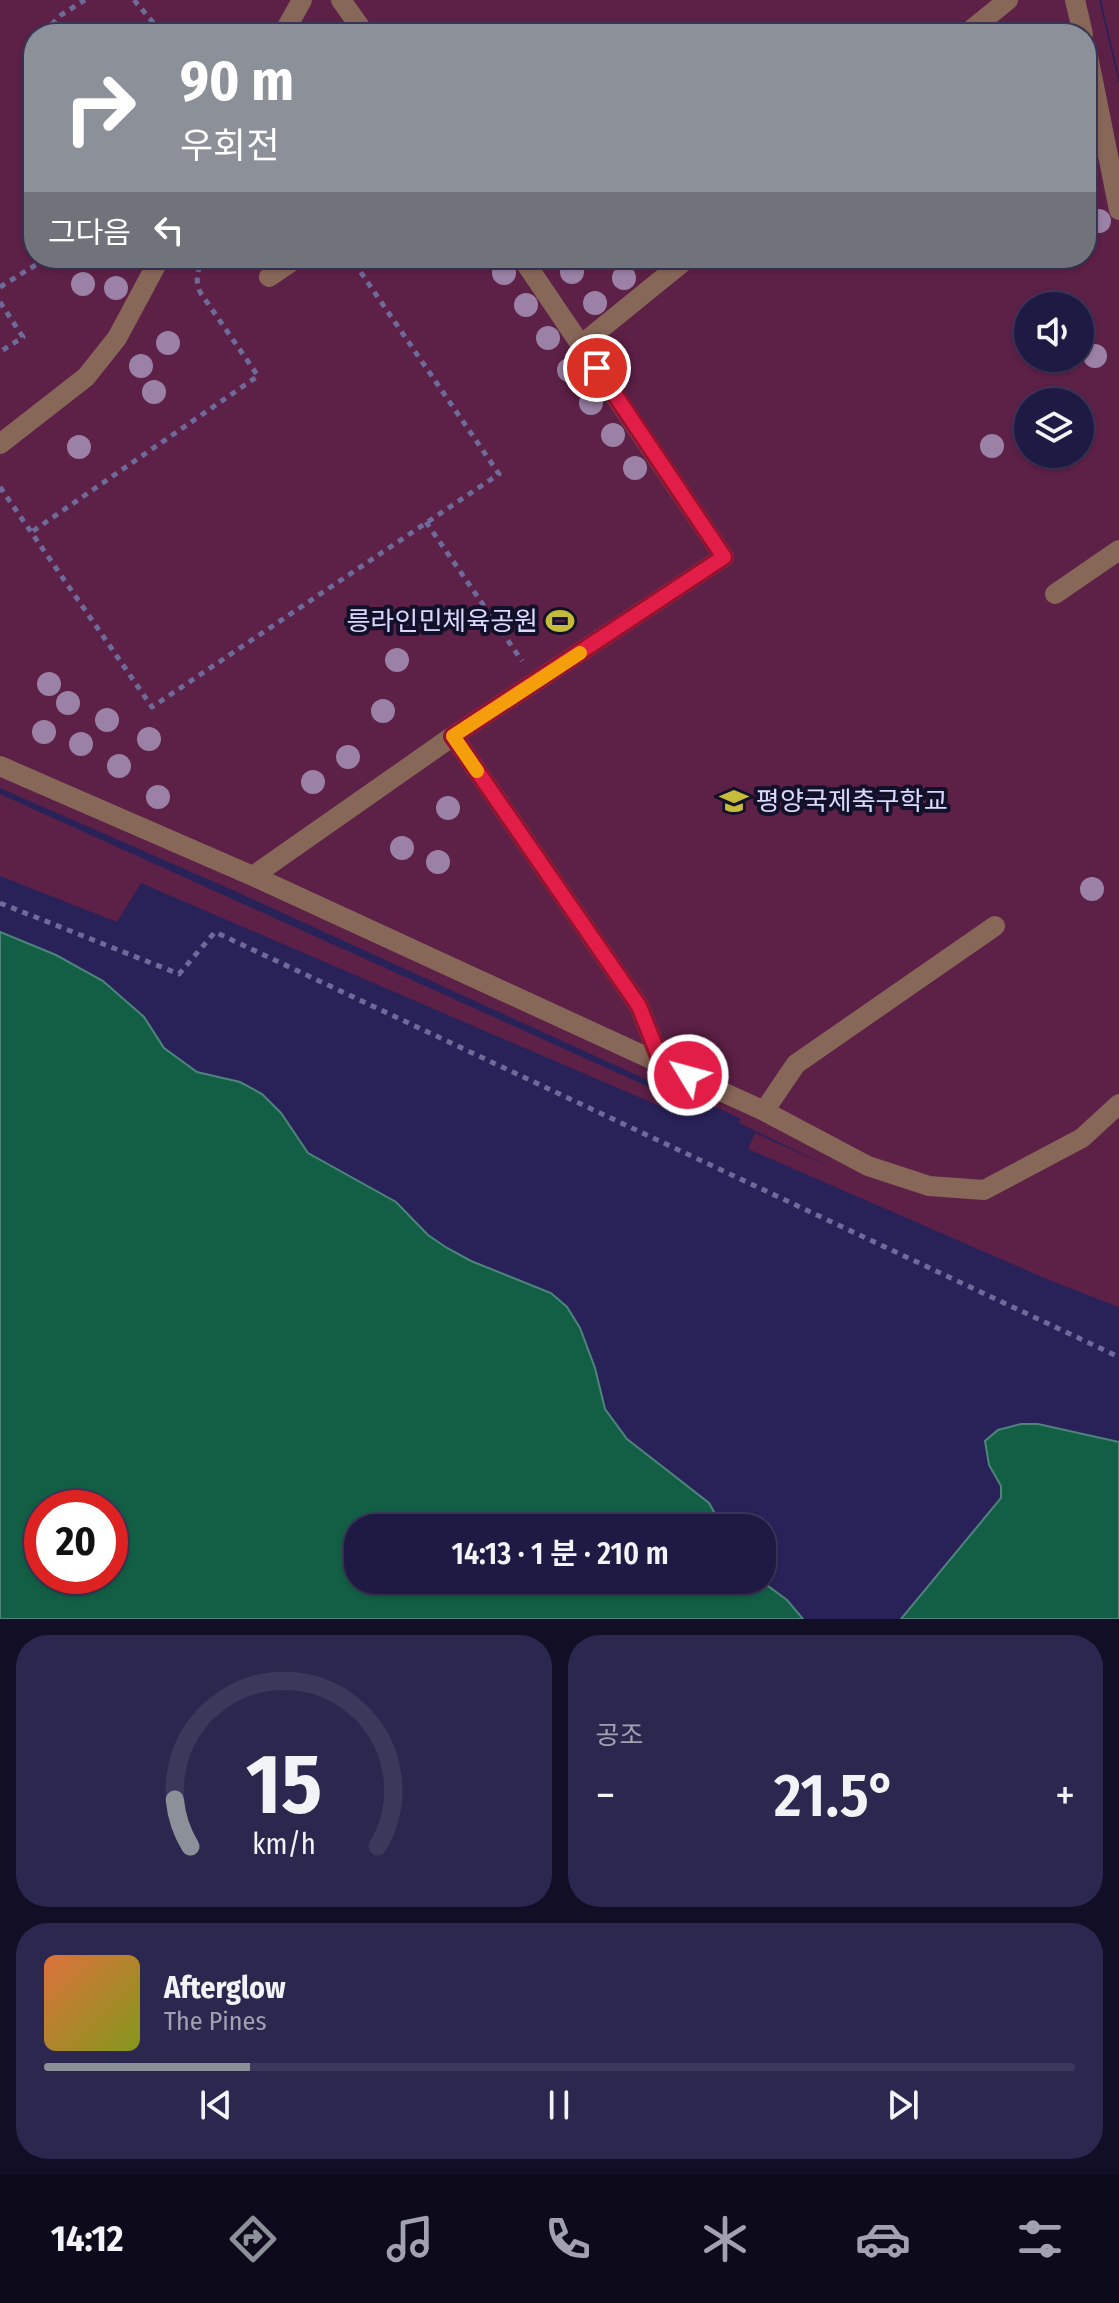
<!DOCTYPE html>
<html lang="ko">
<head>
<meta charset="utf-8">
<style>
  body { margin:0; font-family:"Fira Sans Condensed","Noto Sans KR",sans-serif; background:#2c274e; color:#f1f3f6; height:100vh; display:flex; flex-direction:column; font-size:30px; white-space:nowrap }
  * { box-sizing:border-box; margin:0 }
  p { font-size:26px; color:#a1a1b2 }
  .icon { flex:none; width:44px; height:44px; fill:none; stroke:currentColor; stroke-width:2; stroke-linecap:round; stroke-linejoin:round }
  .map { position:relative; height:1619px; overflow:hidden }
  .details { display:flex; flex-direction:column; gap:16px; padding:16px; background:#110e25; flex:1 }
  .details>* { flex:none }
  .guide { position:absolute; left:24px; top:24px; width:1072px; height:244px; border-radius:32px; box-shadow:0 2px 6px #0004,0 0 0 2px #3c385c; background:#8c9099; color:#fff; overflow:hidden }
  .fabs { position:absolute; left:1014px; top:292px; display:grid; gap:16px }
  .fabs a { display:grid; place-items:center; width:80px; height:80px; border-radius:50%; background:#1f1a43; box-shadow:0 2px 6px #0004,0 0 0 2px #3c385c; font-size:40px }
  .speed { position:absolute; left:24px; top:1490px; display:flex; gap:16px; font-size:40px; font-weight:700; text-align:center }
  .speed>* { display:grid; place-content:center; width:104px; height:104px; border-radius:50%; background:#1f1a43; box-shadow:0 2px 6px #0004,0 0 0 2px #3c385c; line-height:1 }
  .speed .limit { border:12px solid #d22; background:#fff; color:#111 }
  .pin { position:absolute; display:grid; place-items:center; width:68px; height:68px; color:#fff; margin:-34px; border:4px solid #fff; border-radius:50%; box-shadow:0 2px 8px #0007 }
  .me { position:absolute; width:88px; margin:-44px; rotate:307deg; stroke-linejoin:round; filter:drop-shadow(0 0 6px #0008) }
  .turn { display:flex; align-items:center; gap:28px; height:168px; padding:0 24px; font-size:36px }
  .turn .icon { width:104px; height:104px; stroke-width:2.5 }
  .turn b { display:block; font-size:56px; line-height:68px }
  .then { display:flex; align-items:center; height:76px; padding:0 24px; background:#0003; gap:16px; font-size:30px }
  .big { font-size:60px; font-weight:600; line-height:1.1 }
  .details .widget { flex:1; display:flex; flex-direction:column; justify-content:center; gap:12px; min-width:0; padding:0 28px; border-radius:32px; background:#2c274e }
  .details .dial { align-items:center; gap:0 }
  .dial svg { height:208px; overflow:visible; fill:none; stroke:#3c385c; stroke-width:7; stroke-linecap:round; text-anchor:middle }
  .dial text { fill:#f1f3f6; stroke:none }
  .song { display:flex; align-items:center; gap:24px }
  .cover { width:96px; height:96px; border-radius:12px; background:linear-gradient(135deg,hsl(20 70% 55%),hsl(70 70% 35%)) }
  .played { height:8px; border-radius:4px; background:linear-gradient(90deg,#8c9099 20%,#3c385c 20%) }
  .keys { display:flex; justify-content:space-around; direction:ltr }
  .heat { display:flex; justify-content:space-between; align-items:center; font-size:44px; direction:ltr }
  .details .tiles { flex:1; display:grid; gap:16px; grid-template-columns:1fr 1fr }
  .widget:last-child { grid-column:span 2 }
  .trip { position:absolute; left:344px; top:1514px; width:432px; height:80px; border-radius:32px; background:#1f1a43; box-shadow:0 2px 6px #0004,0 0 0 2px #3c385c; font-weight:600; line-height:80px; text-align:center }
  .tabs { display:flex; height:128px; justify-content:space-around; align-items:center; background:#0c0a1b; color:#a1a1b2 }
  .tabs .icon { width:56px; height:56px }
  .tabs .current { color:#8c9099 }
  .tabs b { font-size:36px; color:#f1f3f6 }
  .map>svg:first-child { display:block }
  .green { fill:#5d2047; fill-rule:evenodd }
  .water { fill:#125f45; stroke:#4e847c; stroke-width:2; fill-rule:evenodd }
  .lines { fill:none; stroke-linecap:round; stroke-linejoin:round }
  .path { stroke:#6e6a99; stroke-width:5; stroke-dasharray:6 6; stroke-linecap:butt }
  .minor { stroke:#876758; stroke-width:20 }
  .tree { fill:#9a81a5 }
  .route-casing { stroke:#92132f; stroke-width:20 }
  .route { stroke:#e11d48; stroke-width:14 }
  .slow { stroke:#f59e0b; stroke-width:14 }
  .labels { text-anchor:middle; stroke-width:8; stroke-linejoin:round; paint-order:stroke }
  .poi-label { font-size:26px; fill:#d9dafd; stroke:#131129; text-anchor:end }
</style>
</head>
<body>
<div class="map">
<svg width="1119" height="1619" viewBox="0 0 1119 1619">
  <rect width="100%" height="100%" fill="#292259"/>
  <path class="green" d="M 0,0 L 1099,0 L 1119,83 L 1119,1307 L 1049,1280 L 748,1149 L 755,1133 L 830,1167 L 739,1123 L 741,1119 L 691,1095 L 689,1099 L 237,892 L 0,788 ZM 34,34 L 1086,34 L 1086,258 L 34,258 ZM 1028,306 L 1080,306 L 1080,358 L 1028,358 ZM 1028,402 L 1080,402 L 1080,454 L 1028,454 Z
    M 1101,0 L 1119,0 L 1119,76 Z
    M 0,794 L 684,1103 L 683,1110 L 666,1103 L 662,1107 L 141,883 L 117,922 L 0,876 Z"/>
  <path class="water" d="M 0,932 L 56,955 L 103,981 L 144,1017 L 164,1048 L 197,1072 L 240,1082 L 262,1094 L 281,1113 L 308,1153 L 396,1202 L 428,1235 L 447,1248 L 471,1261 L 551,1293 L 567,1307 L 580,1328 L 595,1368 L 605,1409 L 627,1439 L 709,1503 L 723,1528 L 358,1528 L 358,1580 L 760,1580 L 787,1600 L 803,1619 L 0,1619 ZM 42,1508 L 110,1508 L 110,1576 L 42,1576 Z
    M 1021,1424 L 1038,1424 L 1119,1442 L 1119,1619 L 901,1619 L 1001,1498 L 1001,1486 L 989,1465 L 985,1441 L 998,1430 Z"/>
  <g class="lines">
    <path class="path" d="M 134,0 L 156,26 L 175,34
      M 47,34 L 46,30 L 61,15 L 85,0
      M 0,287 L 47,258
      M 0,302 L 23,337 L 0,352
      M 0,487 L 152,707 L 499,474 L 351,258
      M 426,522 L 522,661
      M 33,531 L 258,376 L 200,292 C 195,278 197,271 204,258
      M 0,903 L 179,974 L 215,932 L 1119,1357"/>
    <path class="minor" d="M 341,0 L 365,34
      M 1075,0 L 1083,34
      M 283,34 L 302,0
      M 966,34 L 1008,0
      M 1086,46 L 1119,210
      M 269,277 L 297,258
      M 582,344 L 688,258
      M 0,444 L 86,377 L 117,338 L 160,258
      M 1055,594 L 1119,550
      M 453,736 L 639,1006 L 662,1064
      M 0,766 L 253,876 L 764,1111 L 868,1166 L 929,1186 L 984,1190 L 1082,1138 L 1119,1104
      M 253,876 L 453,736 L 724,557 L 522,258
      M 764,1111 L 796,1064 L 995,926"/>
  </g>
  <g class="tree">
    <circle cx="1099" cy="221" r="12"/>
    <circle cx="572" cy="272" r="12"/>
    <circle cx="504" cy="273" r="12"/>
    <circle cx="624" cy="278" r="12"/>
    <circle cx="83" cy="284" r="12"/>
    <circle cx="116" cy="288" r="12"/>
    <circle cx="595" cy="303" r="12"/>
    <circle cx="526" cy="305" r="12"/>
    <circle cx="548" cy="338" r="12"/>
    <circle cx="168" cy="343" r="12"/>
    <circle cx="1095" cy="356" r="12"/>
    <circle cx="141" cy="366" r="12"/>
    <circle cx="569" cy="370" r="12"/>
    <circle cx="154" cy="392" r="12"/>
    <circle cx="591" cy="403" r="12"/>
    <circle cx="613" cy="435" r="12"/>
    <circle cx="992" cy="446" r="12"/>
    <circle cx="79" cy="447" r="12"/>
    <circle cx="635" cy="468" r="12"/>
    <circle cx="397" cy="660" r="12"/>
    <circle cx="49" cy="684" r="12"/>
    <circle cx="68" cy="703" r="12"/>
    <circle cx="383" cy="711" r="12"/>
    <circle cx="107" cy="720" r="12"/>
    <circle cx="44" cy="732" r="12"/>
    <circle cx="149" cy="739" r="12"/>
    <circle cx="81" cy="744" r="12"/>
    <circle cx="348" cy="757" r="12"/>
    <circle cx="119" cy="766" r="12"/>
    <circle cx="313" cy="782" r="12"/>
    <circle cx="158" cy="797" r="12"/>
    <circle cx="448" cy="808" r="12"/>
    <circle cx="402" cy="848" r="12"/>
    <circle cx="438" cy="862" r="12"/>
    <circle cx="1092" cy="889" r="12"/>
  </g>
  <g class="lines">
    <defs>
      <path id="route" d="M 597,368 L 724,557 L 453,736 L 639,1006 L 662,1064 L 688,1075"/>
    </defs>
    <use href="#route" class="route-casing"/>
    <use href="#route" class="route"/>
    <path class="slow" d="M 477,771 L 453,736 L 580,653"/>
  </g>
  <defs>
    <symbol id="stadium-bare" viewBox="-9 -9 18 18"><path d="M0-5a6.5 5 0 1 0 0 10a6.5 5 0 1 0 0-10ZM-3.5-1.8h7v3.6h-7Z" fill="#c6bc3c" stroke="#131129" stroke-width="2.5" paint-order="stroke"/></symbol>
    <symbol id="school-bare" viewBox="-9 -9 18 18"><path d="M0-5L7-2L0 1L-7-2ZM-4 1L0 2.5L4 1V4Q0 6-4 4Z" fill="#c6bc3c" stroke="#131129" stroke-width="2.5" paint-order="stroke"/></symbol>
  </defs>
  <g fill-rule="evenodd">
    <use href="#stadium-bare" x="540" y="601" width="40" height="40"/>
    <use href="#school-bare" x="714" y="781" width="40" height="40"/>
  </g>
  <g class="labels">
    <g class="poi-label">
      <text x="538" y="630">릉라인민체육공원</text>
      <text x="756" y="810" text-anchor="start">평양국제축구학교</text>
    </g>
  </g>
</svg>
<div class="fabs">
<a><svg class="icon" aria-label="sound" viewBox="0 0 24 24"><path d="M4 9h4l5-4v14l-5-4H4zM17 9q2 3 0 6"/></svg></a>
<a><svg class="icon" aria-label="layers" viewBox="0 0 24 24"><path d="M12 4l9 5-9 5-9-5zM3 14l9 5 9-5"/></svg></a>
</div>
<div class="speed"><div class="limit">20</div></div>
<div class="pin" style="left:597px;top:368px;background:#d93025"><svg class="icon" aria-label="arrive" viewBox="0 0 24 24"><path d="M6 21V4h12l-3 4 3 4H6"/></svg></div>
<svg class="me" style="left:688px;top:1075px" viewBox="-20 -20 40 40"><circle r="17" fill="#e11d48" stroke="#fff" stroke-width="3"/><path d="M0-11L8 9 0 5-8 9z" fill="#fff"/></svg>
<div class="trip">14:13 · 1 분 · 210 m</div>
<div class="guide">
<div class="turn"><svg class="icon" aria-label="right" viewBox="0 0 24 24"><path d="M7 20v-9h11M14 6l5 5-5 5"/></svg><div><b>90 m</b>우회전</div></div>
<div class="then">그다음<svg class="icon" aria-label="left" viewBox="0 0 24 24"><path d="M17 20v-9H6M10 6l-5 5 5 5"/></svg></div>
</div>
</div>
<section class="details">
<div class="tiles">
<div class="widget dial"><svg viewBox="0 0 100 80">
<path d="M14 69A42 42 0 1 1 86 69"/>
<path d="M14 69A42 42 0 0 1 8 51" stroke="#8c9099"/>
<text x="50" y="56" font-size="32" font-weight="700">15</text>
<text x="50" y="72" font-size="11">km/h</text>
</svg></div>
<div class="widget"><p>공조</p>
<div class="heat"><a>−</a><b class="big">21.5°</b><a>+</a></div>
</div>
<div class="widget">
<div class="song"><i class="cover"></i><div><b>Afterglow</b><p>The Pines</p></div></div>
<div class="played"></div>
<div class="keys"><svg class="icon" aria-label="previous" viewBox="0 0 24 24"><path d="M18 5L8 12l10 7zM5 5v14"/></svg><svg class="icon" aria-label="pause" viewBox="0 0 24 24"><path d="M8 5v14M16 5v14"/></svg><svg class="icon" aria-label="next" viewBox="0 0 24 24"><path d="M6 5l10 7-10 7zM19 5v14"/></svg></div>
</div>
</div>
</section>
<nav class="tabs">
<b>14:12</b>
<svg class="icon current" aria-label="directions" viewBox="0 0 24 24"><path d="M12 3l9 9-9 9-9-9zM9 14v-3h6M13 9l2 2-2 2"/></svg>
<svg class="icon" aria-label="music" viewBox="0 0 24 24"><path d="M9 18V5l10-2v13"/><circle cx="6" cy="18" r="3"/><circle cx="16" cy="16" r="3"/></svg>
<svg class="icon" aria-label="phone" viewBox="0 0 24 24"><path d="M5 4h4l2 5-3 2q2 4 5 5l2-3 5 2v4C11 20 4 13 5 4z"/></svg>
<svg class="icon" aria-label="climate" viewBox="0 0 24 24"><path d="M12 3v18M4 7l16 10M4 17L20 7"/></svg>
<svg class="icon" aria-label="car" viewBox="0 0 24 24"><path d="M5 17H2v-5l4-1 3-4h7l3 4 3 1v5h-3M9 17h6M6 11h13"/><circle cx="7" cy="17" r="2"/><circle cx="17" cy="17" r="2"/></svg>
<svg class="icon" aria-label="filters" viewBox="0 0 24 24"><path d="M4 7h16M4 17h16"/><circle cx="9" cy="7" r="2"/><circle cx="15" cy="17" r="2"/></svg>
</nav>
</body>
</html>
